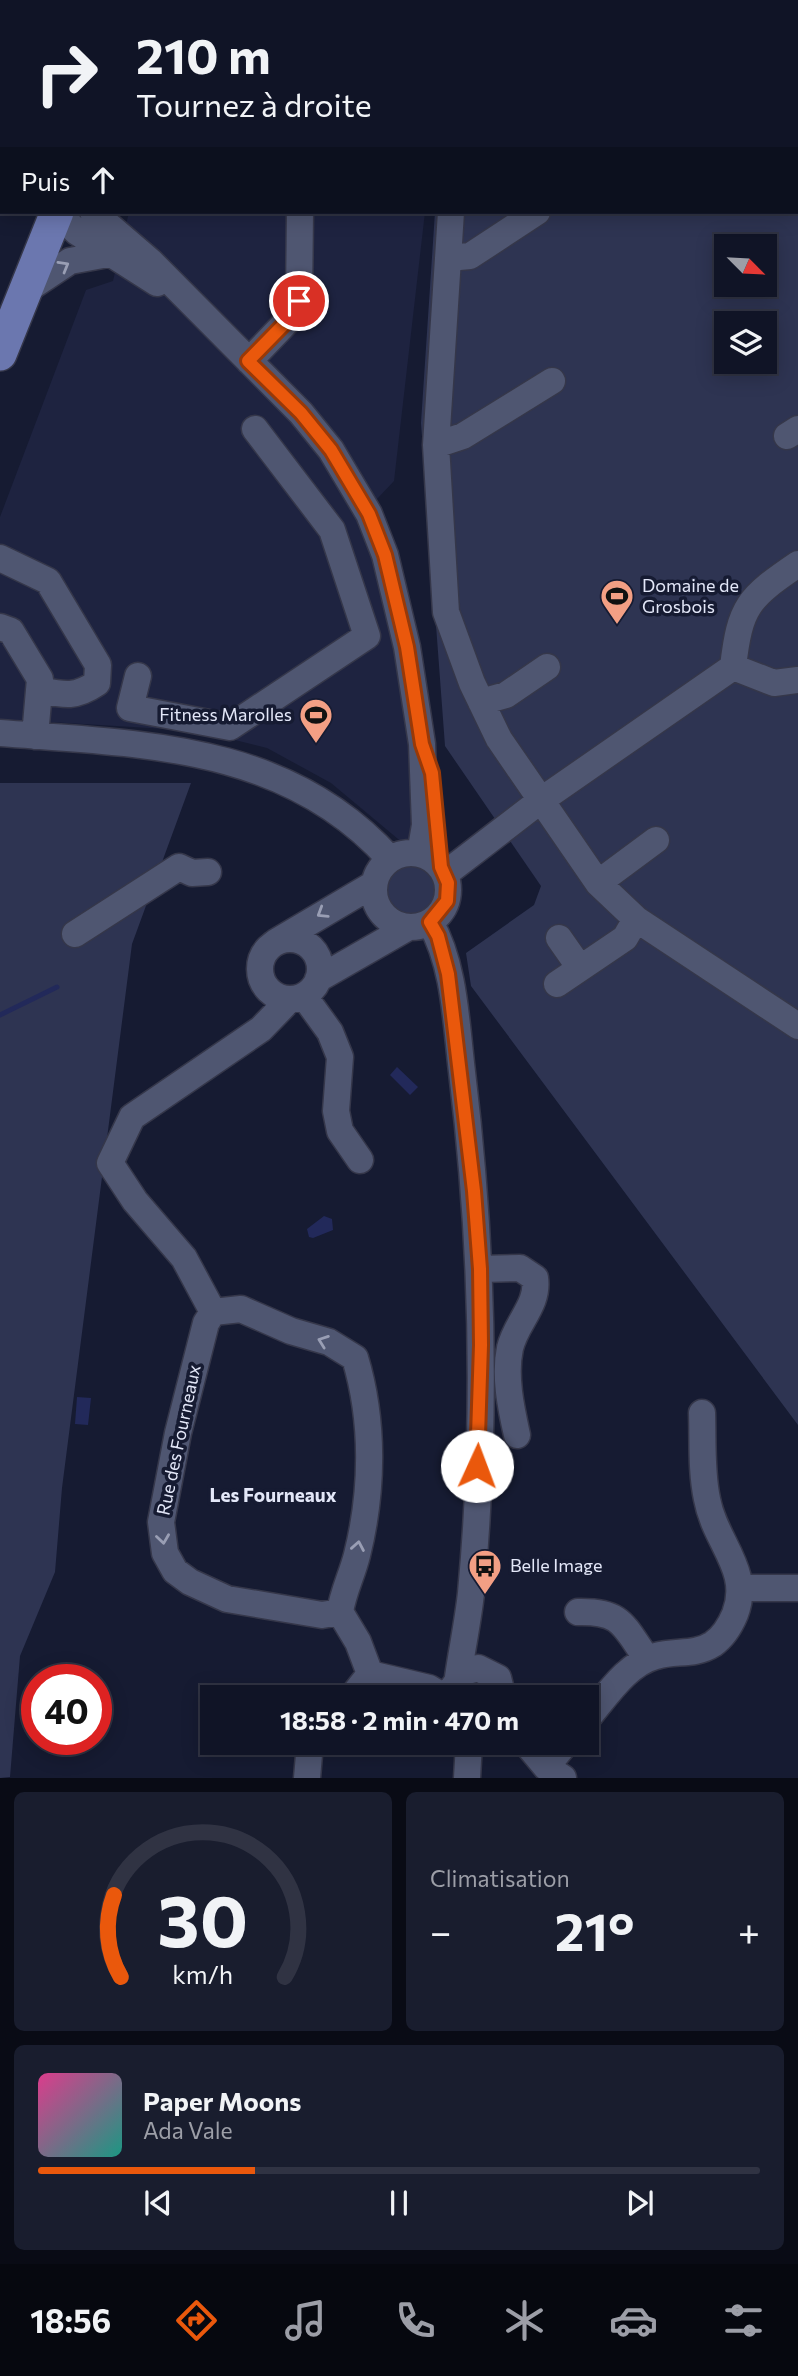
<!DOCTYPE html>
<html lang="fr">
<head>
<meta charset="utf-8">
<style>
  body { margin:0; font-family:Commissioner,sans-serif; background:#191d2e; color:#f1f3f6; height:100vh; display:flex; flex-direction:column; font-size:26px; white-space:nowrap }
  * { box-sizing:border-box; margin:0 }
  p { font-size:23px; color:#9c9ea7 }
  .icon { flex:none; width:38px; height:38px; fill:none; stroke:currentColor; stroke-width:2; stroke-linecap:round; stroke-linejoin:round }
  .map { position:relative; height:1778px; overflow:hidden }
  .side { display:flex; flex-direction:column; gap:14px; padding:14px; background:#090b15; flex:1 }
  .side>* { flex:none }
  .guide { position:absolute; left:0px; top:0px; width:798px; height:214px; box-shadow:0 4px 18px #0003,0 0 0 2px #303343; background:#101426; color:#f1f3f6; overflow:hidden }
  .needle { width:46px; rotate:114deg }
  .controls { position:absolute; left:714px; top:234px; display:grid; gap:14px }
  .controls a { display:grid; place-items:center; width:63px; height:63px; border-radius:0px; background:#101426; box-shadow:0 4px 18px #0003,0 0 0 2px #303343; font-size:35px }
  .speed { position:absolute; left:21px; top:1664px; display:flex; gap:14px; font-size:35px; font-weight:700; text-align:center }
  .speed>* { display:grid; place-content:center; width:91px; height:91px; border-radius:50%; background:#101426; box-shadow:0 4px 18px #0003,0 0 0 2px #303343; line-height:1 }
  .speed .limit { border:10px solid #d22; background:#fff; color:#111 }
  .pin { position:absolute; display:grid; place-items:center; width:60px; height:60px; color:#fff; margin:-30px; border:4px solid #fff; border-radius:50%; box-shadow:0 2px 7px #0007 }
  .me { position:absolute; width:77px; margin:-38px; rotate:2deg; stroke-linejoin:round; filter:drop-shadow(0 0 5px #0008) }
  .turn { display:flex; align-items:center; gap:24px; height:147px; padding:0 21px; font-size:32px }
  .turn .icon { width:91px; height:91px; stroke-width:2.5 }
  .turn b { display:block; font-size:49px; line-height:60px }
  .then { display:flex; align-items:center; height:66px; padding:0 21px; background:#0003; gap:14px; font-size:26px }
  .big { font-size:52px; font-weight:700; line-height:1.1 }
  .side .tile { flex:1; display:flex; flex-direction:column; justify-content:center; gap:10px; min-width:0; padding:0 24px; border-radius:10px; background:#191d2e }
  .side .dial { align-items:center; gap:0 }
  .dial svg { height:182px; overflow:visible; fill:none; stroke:#303343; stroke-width:7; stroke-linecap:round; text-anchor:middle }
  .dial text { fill:#f1f3f6; stroke:none }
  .song { display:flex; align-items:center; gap:21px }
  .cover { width:84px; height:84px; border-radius:10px; background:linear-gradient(135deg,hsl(330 70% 55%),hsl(170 70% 35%)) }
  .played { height:7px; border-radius:4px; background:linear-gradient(90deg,#ea580c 30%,#303343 30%) }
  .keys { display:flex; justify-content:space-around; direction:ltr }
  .heat { display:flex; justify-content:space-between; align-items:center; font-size:38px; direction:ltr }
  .side .tiles { flex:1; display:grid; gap:14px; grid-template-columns:1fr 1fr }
  .tile:last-child { grid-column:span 2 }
  .trip { position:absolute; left:200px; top:1685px; width:399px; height:70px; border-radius:0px; background:#101426; box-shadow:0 4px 18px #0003,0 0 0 2px #303343; font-weight:700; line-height:70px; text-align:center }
  .tabs { display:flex; height:112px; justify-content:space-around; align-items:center; background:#06080f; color:#9c9ea7 }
  .tabs .icon { width:49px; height:49px }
  .tabs .active { color:#ea580c }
  .tabs b { font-size:32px; color:#f1f3f6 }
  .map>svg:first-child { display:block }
  .built { fill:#1e2340 }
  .green { fill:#2e3452; fill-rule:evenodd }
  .water { fill:#22295a }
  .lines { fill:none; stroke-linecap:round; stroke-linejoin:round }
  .stream { stroke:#22295a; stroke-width:5 }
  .minor-casing { stroke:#35374a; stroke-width:29 }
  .major-casing { stroke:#35374a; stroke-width:36 }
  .minor { stroke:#4f5671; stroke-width:26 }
  .major { stroke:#6b77af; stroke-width:33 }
  .oneway { stroke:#999eb4 }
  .route-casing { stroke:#983908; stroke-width:18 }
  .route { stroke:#ea580c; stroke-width:12 }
  .labels { text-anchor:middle; stroke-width:7; stroke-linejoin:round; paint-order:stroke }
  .poi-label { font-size:18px; fill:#e3e7f8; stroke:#161b32; text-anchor:start }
  .street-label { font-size:18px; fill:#e3e7f8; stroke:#161b32 }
  .neighbourhood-label { font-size:19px; font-weight:bold; fill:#e3e7f8; stroke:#161b32 }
</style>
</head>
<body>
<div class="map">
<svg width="798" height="1778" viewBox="0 0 798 1778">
  <rect width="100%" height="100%" fill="#161b32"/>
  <path class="built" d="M 0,0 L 90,0 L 2,2 L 0,173 Z
    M 129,212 L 425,212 L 394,481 L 358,519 L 387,590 L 413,777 L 413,836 L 404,844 L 331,783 L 267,748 L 199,731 L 0,719 L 0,517 L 86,290 L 113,281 Z"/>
  <path class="green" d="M 450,0 L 798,0 L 798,1425 L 471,986 L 466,953 L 534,905 L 541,886 L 445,746 L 421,423 L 435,212 L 796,212 L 796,2 ZM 726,247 L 765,247 L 765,285 L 726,285 ZM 726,324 L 765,324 L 765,362 L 726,362 Z
    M 0,783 L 191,783 L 132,944 L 62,1488 L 55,1572 L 20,1656 L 10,1777 L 0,1778 Z
    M386 890a25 25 0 1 1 50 0a25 25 0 1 1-50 0Z"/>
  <path class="water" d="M 397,1067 L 418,1087 L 410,1095 L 390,1075 Z
    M 324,1216 L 332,1219 L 333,1230 L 313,1238 L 309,1237 L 307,1229 Z
    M 77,1397 L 91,1398 L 88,1425 L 75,1424 Z"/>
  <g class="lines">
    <path class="stream" d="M 0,1015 L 57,987"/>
    <defs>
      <path id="minor" d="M 23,2 L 24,0
        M 321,2 L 322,0
        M 468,2 L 468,0
        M 0,58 L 2,54
        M 0,175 L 2,176
        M 56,212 L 77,232 L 157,283
        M 93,212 L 150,261 L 301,413 L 331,450 L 369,514 L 385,555 L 407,647 L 422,744 L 425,825 L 420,854
        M 451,212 L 436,445 L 446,612 L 472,683 L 499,739 L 598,883 L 636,919 L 798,1026
        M 448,258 L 470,256 L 537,212
        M 25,291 L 70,261 L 108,254
        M 249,361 L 295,313 L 299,301 L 300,212
        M 787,436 L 798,429
        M 436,445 L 463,436 L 552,381
        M 0,558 L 48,581 L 98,665 L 97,683 C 75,698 64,695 39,690
        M 798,564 C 748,598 740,606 733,667 L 774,683 L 798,680
        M 0,627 L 11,631 L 40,679 L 35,736
        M 138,676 L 130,708 L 230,727 L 367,636 L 332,530 L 255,429
        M 481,702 L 506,695 L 547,667
        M 0,733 C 142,744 287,744 390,859
        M374 890a37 37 0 1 1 74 0a37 37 0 1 1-74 0Z
        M 445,874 L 540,801 L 733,667
        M 598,883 L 656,840
        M 430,922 C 455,966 456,1023 462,1072 C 483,1245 487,1419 471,1593 C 468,1621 462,1649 458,1677
        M 75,934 L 179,867 L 192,873 L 208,872
        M 559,938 L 580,968
        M260 969a30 30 0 1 1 60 0a30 30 0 1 1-60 0Z
        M 276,942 L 374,884
        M 318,979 L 407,928
        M 557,984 L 625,938 L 636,919
        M 304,996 L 330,1032 L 340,1057 L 336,1111 L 340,1131 L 360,1160
        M 480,1269 L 520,1268 L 535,1278 C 539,1305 516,1322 510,1348 C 504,1376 511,1408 517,1435
        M 213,1312 L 184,1258 L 135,1201 L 110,1163 L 132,1117 L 261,1029 L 289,1000
        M 740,1588 L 798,1588
        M 340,1612 L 322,1615 L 227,1599 L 190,1582 L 175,1571 L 165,1553 L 161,1522 L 178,1433 L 206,1323 L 213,1312 L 241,1309 L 291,1331 L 329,1342 L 355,1358 C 374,1421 373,1491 357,1555 C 352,1575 343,1592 340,1612 L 358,1642 L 370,1674 L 429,1688 L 446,1698
        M 578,1612 C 622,1611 623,1625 647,1659
        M 452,1689 L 464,1672 L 478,1668 L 498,1678 L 503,1698
        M 351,1698 L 370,1674
        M 586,1720 C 606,1697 626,1664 656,1656 C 676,1650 694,1656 713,1644 C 723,1637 730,1626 735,1614 C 752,1570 715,1543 707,1499 C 701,1471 703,1441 702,1413
        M 526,1743 L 546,1767 L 563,1778
        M 546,1767 L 566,1743
        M 307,1778 L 310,1743
        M 467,1778 L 469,1743"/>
      <path id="major" d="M 114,2 L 114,0
        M 142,2 L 143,0
        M 0,354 L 57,212"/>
    </defs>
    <use href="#minor" class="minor-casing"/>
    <use href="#major" class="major-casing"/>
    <use href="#minor" class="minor"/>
    <use href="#major" class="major"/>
  </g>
  <defs><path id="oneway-chevron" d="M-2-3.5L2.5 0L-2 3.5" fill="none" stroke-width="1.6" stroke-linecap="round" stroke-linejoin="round" transform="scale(1.75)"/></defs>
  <g class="oneway">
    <use href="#oneway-chevron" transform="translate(64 266) rotate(-30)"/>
    <use href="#oneway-chevron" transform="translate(322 913) rotate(148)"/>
    <use href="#oneway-chevron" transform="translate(323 1341) rotate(-160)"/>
    <use href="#oneway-chevron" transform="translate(163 1539) rotate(82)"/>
    <use href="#oneway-chevron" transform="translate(358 1546) rotate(-80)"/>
  </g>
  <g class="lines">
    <defs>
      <path id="route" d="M 299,301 L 295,313 L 248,361 L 301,413 L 331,450 L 369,514 L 385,555 L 407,647 L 422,744 L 432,773 L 441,867 L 448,883 L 447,901 L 430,922 L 438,936 L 448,974 L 474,1191 L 480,1269 L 481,1345 L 477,1466"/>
    </defs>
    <use href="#route" class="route-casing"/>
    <use href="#route" class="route"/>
  </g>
  <defs>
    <symbol id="stadium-pin" viewBox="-11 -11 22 30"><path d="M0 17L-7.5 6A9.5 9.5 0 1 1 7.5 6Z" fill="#f39f84" stroke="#161b32"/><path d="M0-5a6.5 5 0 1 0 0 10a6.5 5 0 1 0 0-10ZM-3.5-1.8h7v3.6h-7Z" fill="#111"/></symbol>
    <symbol id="bus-pin" viewBox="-11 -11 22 30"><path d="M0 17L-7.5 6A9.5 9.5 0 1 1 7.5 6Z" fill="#f39f84" stroke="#161b32"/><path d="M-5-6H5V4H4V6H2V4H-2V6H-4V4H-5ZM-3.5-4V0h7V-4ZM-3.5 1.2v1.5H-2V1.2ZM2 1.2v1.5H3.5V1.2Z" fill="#111"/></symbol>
  </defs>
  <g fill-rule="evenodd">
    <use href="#stadium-pin" x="598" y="577" width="38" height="52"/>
    <use href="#stadium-pin" x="297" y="696" width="38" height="52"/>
    <use href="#bus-pin" x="466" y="1547" width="38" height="52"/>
  </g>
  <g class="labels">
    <g class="poi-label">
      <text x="642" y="592">Domaine de<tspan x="642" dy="21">Grosbois</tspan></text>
      <text x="292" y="721" text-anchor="end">Fitness Marolles</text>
      <text x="510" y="1572">Belle Image</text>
    </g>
    <g class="street-label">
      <text transform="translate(179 1440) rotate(-78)" y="6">Rue des Fourneaux</text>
    </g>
    <g class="neighbourhood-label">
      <text x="273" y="1502">Les Fourneaux</text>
    </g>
  </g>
</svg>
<div class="controls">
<a><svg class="needle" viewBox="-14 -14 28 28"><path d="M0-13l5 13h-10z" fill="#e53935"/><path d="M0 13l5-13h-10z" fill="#9c9ea7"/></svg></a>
<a><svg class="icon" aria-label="layers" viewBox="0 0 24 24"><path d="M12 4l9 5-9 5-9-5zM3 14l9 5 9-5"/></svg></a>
</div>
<div class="speed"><div class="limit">40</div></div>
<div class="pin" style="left:299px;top:301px;background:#d93025"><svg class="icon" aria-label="arrive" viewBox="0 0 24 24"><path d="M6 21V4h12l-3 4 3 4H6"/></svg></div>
<svg class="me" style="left:477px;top:1466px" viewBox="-20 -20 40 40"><circle r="19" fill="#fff"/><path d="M0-13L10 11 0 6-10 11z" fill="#ea580c"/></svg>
<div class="trip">18:58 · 2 min · 470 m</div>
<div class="guide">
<div class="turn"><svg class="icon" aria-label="right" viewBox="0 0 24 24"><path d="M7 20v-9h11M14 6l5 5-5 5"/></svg><div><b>210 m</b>Tournez à droite</div></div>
<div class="then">Puis<svg class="icon" aria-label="ahead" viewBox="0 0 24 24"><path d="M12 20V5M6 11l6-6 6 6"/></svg></div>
</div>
</div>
<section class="side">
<div class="tiles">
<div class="tile dial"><svg viewBox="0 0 100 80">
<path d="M14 69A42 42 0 1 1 86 69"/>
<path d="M14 69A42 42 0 0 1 11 33" stroke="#ea580c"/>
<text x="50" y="56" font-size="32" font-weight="700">30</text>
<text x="50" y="72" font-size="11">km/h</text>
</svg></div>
<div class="tile"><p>Climatisation</p>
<div class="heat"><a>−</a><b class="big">21°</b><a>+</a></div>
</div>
<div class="tile">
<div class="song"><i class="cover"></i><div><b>Paper Moons</b><p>Ada Vale</p></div></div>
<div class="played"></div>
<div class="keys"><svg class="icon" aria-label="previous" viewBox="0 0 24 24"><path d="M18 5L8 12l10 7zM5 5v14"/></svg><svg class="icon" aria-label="pause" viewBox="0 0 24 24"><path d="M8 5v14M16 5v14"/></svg><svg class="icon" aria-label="next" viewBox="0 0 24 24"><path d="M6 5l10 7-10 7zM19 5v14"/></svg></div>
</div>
</div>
</section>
<nav class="tabs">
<b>18:56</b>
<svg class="icon active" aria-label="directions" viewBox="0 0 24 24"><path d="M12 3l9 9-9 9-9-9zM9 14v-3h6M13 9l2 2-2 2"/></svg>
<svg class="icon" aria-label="music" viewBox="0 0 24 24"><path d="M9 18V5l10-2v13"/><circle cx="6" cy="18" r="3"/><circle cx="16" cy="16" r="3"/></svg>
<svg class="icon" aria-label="phone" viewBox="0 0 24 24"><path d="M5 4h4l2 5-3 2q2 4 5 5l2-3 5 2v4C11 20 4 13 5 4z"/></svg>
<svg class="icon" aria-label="climate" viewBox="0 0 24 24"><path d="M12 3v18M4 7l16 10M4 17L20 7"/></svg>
<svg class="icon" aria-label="car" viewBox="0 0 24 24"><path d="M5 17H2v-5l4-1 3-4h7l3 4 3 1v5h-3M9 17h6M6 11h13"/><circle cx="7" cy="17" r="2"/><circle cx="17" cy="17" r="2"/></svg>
<svg class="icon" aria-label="filters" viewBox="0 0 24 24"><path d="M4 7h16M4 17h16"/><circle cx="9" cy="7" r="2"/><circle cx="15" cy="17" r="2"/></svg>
</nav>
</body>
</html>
